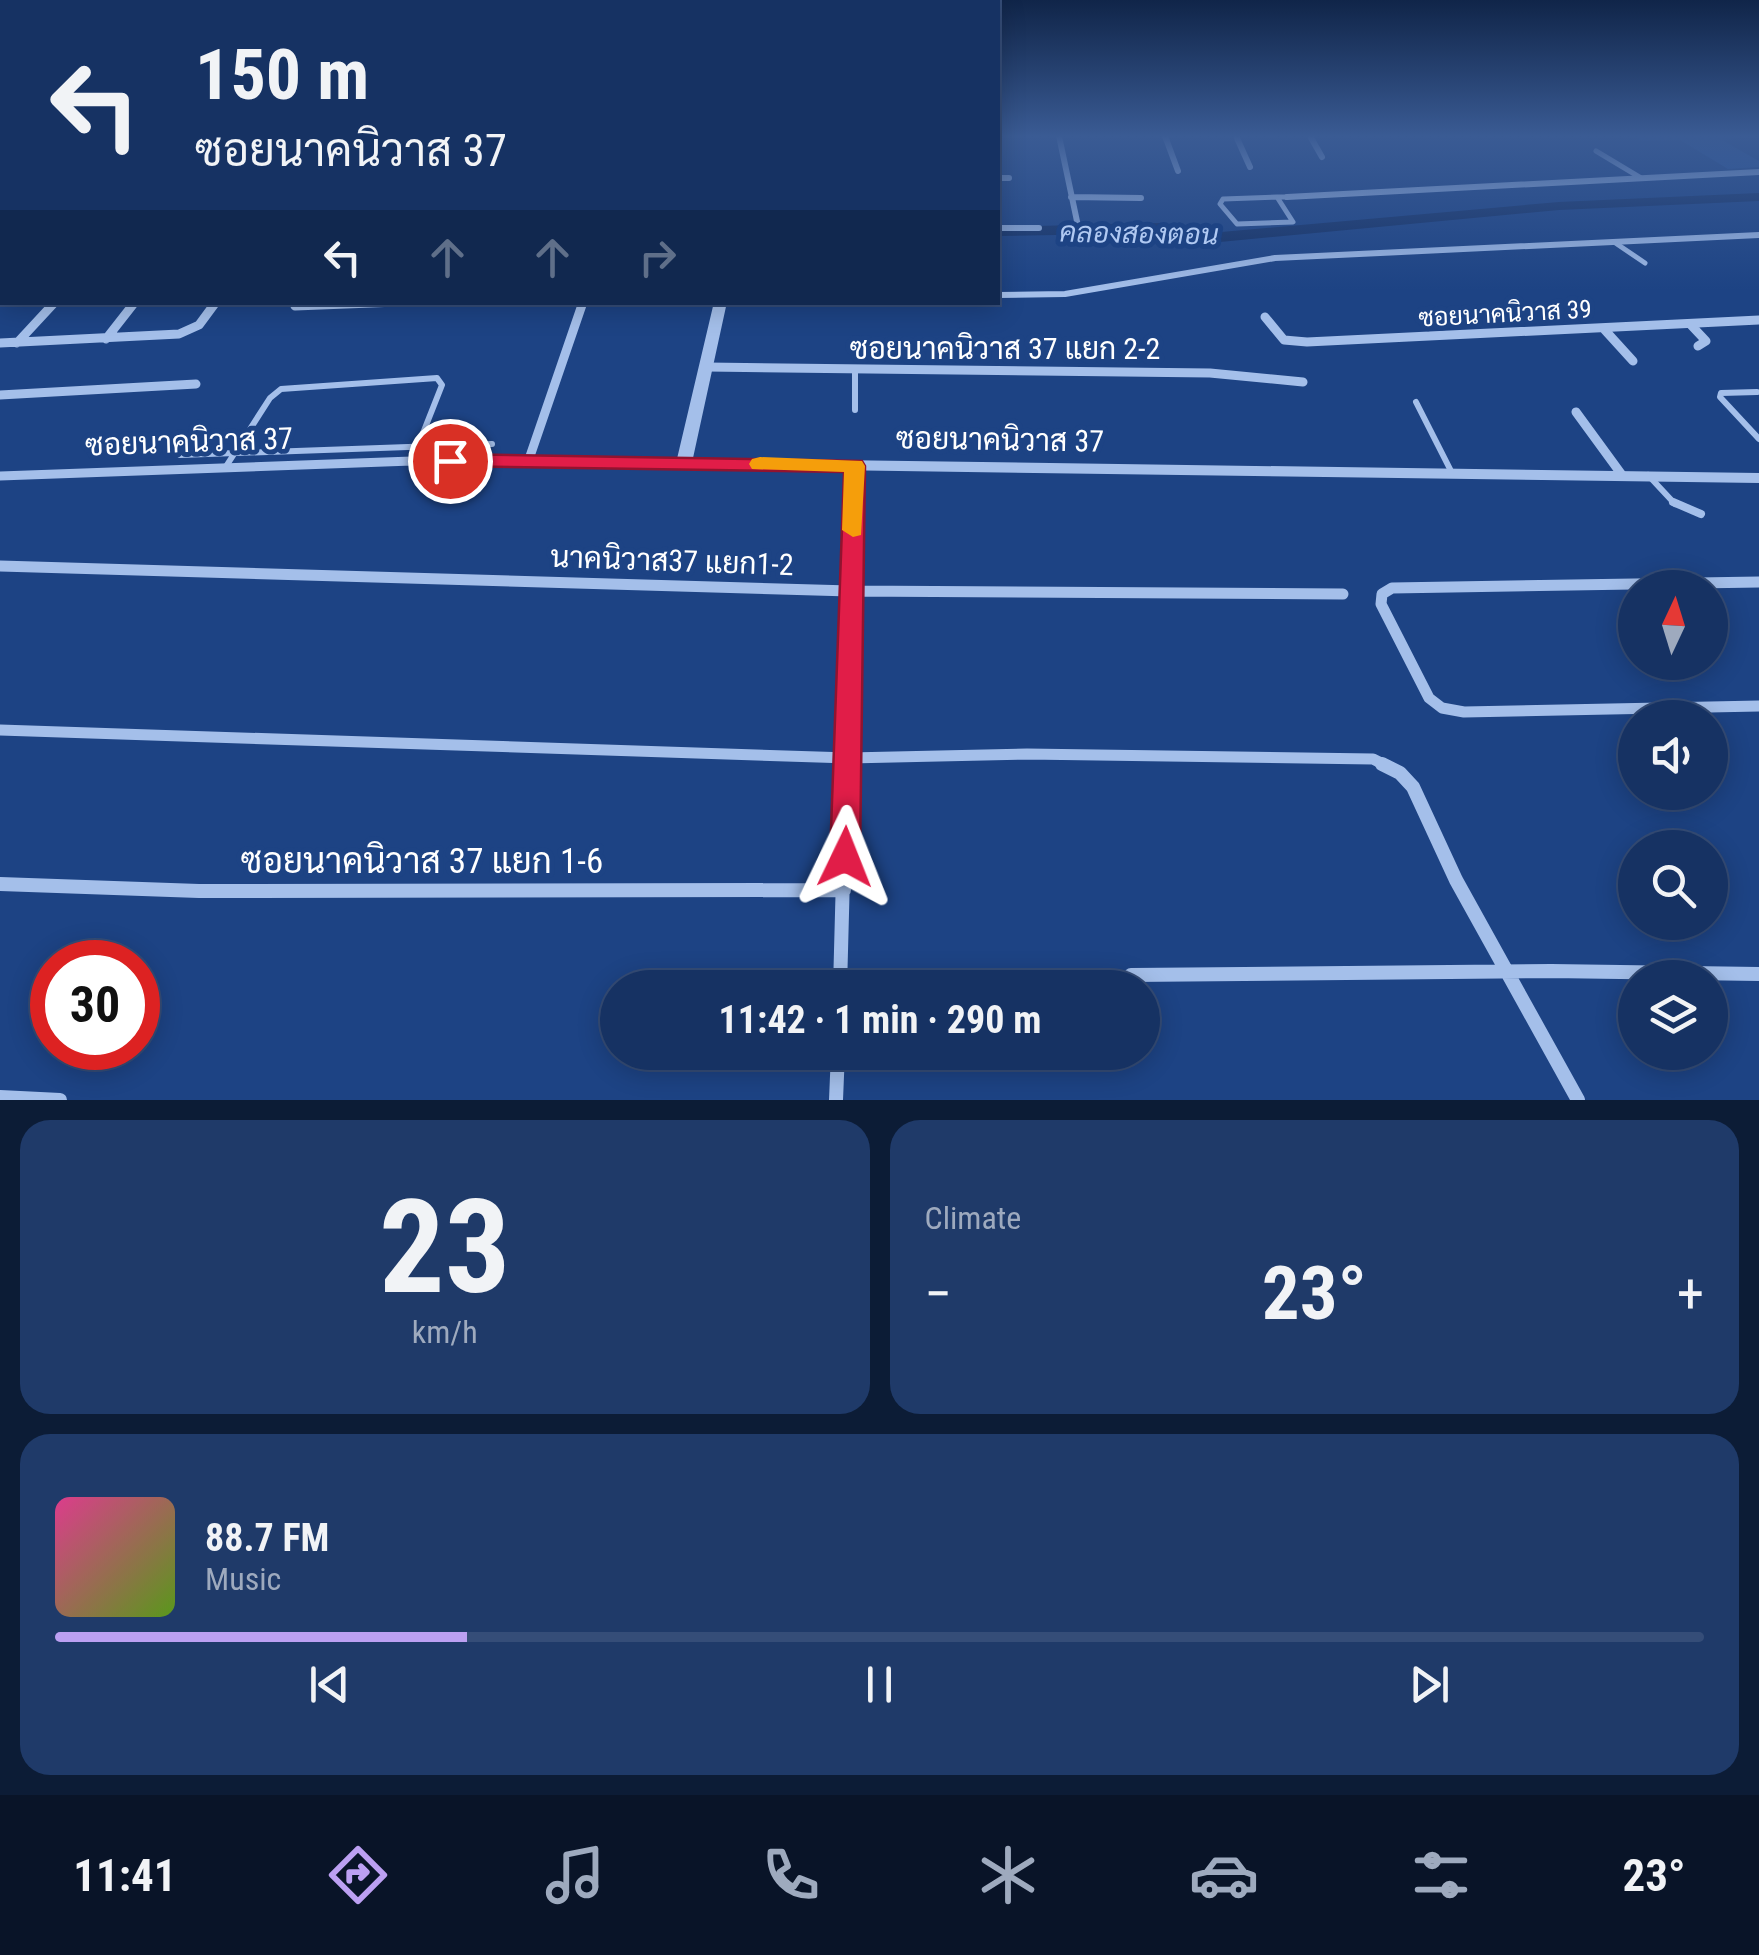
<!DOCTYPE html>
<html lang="en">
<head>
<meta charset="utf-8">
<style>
  body { margin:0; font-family:"Roboto Condensed",Sarabun,sans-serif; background:#1f3a69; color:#f1f3f6; height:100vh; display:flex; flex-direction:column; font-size:38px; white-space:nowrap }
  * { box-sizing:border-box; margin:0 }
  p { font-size:32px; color:#9eaabe }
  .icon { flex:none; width:55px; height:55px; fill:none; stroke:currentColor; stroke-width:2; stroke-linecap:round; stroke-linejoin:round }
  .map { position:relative; height:1100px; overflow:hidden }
  .panel { display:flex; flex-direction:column; gap:20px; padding:20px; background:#0c1c36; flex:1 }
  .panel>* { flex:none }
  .top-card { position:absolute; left:0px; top:0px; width:1000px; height:305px; box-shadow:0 5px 25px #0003,0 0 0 2px #354d78; background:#163263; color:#f1f3f6; overflow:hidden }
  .needle { width:65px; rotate:4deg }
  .tools { position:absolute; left:1618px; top:570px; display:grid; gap:20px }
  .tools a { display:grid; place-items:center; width:110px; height:110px; border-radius:50%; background:#163263; box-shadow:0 5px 25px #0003,0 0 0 2px #354d78; font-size:50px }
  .speed { position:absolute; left:30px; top:940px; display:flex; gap:20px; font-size:50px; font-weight:700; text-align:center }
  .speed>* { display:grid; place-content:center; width:130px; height:130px; border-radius:50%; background:#163263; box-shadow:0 5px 25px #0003,0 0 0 2px #354d78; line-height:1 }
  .speed .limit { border:15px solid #d22; background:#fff; color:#111 }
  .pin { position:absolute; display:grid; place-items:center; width:85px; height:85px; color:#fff; margin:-42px; border:5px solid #fff; border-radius:50%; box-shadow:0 2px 10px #0007 }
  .me { position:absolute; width:110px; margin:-55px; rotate:2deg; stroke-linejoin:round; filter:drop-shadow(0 0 8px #0008) }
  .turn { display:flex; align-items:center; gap:35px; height:210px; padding:0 30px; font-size:45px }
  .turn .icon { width:130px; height:130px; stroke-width:2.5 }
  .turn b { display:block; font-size:70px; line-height:85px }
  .lanes { display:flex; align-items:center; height:95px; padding:0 30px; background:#0003; justify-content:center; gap:50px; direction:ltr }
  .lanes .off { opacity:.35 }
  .big { font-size:75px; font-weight:700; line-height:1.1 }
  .panel .widget { flex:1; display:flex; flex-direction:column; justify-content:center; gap:15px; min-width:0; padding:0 35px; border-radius:30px; background:#1f3a69 }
  .panel .dial { align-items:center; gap:0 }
  .dial b { font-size:130px; line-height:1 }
  .song { display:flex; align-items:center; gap:30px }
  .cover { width:120px; height:120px; border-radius:15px; background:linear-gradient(135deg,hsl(330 70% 55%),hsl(90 70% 35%)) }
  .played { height:10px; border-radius:5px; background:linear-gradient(90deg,#bca0f2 25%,#354d78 25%) }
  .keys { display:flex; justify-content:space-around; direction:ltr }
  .heat { display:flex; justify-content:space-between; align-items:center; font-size:55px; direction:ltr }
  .panel .tiles { flex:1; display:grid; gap:20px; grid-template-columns:1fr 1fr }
  .widget:last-child { grid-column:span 2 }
  .trip { position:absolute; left:600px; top:970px; width:560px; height:100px; border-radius:50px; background:#163263; box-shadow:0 5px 25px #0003,0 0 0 2px #354d78; font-weight:700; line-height:100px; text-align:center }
  .dock { display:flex; height:160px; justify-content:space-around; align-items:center; background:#091428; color:#9eaabe }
  .dock .icon { width:70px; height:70px }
  .dock .current { color:#bca0f2 }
  .dock b { font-size:45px; color:#f1f3f6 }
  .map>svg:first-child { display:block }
  .green { fill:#27549c }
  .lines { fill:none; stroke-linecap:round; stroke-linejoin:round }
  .canal { fill:#143063; fill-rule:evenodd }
  .service-far2 { stroke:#a4bfea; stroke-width:5 }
  .service-far1 { stroke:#a4bfea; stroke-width:6 }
  .service { stroke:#a4bfea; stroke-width:8 }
  .minor-far3 { stroke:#a4bfea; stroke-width:6 }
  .minor-far2 { stroke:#a4bfea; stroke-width:9 }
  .minor-far1 { stroke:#a4bfea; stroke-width:11 }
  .minor { stroke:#a4bfea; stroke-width:14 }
  .tertiary { fill:#a4bfea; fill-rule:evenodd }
  .route { fill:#e11d48; stroke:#92132f; stroke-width:2.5 }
  .slow { fill:#f59e0b }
  .labels { text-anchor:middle; stroke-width:10; stroke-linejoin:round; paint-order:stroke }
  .far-street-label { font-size:25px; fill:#fff; stroke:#1d4384 }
  .far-water-label { font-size:28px; font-style:italic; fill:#b0c9f2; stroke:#1d4384 }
  .street-label { font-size:30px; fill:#fff; stroke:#1d4384 }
  .near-street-label { font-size:35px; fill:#fff; stroke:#1d4384 }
</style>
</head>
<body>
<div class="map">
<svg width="1759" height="1100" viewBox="0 0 1759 1100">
  <rect width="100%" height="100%" fill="#1d4384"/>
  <path class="green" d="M 1635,136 L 1759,136 L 1722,140 L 1759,161 L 1759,167 L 1728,169 L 1680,140 L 1641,141 Z"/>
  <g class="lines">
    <path class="canal" d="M 1759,193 L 1759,201 L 1559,210 L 1199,244 L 1172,241 L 1159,233 L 998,236 L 998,227 L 1162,223 L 1181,234 L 1199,234 L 1559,202 Z
      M 2,278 L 2,288 L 0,289 L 0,279 Z"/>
    <path class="service-far2" d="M 1596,151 L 1641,178
      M 1277,197 L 1293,222 L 1237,224 L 1220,204 L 1223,199 Z
      M 1277,197 L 1287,197
      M 1614,242 L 1645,263"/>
    <path class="service-far1" d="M 855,370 L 855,410
      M 1757,392 L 1721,393 L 1720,397 L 1759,439
      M 1416,402 L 1452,473
      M 180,455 L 492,444
      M 225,468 L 270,398 L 281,389 L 437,378 L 442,385 L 412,461
      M 1648,475 L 1675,504"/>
    <path class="service" d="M 1673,502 L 1701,514"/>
    <path class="minor-far3" d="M 1059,136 L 1078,226
      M 1165,136 L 1178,171
      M 1236,136 L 1250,167
      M 1310,136 L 1322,157
      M 998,178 L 1009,178
      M 1071,197 L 1141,198
      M 1287,197 L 1759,172
      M 998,228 L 1039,228
      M 998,295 L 1065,294 L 1275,258 L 1759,235"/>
    <path class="minor-far2" d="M 295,306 L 397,302
      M 1265,317 L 1284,340 L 1307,342 L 1759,320
      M 1690,324 L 1706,341 L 1698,346
      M 1603,328 L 1633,361
      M 106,339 L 135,302
      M 0,343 L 179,334 L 199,325 L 216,302
      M 17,343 L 55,302
      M 707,367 L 1210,373 L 1303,382
      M 0,395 L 196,384
      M 1576,412 L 1622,475
      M 528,462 L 583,302
      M 0,476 L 412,461 L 684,463
      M 854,504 L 855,465"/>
    <path class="minor-far1" d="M 0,566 L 850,591 L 1343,594
      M 1759,582 L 1392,588 L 1382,594 L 1381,604 L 1429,698 L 1442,708 L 1464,712 L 1759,706
      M 0,730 L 849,758 L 1027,754 L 1373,759 L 1387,766
      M 846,766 L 854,502"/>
    <path class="minor" d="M 1382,764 L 1400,773 L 1413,787 L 1456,880 L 1578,1100
      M 0,884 L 199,891 L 844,890
      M 1131,975 L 1551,971 L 1759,974
      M 840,988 L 846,764
      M 0,1097 L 60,1100
      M 836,1100 L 838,1052"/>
    <path class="tertiary" d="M 714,302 L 727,302 L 693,458 L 1759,473 L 1759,483 L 684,468 L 676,463 Z"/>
  </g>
  <linearGradient id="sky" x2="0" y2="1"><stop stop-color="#102549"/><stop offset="0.47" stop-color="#3a5b94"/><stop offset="1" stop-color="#3a5b94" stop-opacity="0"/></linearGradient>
  <rect width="1759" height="290" fill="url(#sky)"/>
  <path class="route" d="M 450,454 L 862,461 L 865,466 L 860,857 L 856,867 L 845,871 L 835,867 L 830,857 L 844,472 L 443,466 L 440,461 Z"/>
  <path class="slow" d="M 760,457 L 862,461 L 865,466 L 861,535 L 853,537 L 842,530 L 844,472 L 752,469 L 749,464 L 752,459 Z"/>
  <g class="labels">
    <g class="far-street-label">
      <text transform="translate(1505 313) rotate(-3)" y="9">ซอยนาคนิวาส 39</text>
    </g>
    <g class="far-water-label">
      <text transform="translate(1139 233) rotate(1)" y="10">คลองสองตอน</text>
    </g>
    <g class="street-label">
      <text x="1005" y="359">ซอยนาคนิวาส 37 แยก 2-2</text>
      <text transform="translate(1000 440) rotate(1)" y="10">ซอยนาคนิวาส 37</text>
      <text transform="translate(189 442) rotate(-2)" y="10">ซอยนาคนิวาส 37</text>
      <text transform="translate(672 561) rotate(2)" y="10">นาคนิวาส37 แยก1-2</text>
    </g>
    <g class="near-street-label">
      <text x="422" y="873">ซอยนาคนิวาส 37 แยก 1-6</text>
    </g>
  </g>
</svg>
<div class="tools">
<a><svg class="needle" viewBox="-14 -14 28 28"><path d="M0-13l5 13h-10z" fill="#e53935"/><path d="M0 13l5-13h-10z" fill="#9eaabe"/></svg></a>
<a><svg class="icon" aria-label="sound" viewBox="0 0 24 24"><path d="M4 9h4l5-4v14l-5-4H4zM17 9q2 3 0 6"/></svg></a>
<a><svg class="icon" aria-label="search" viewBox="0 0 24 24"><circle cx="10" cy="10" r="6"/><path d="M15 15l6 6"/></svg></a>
<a><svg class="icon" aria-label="layers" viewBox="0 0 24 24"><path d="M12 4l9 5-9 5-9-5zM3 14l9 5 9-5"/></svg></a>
</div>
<div class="speed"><div class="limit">30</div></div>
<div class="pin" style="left:450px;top:461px;background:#d93025"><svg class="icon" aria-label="arrive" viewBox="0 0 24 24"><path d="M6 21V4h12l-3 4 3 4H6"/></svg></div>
<svg class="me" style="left:845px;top:857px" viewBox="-20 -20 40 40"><path d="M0-17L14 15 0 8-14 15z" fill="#e11d48" stroke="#fff" stroke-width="4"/></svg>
<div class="trip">11:42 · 1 min · 290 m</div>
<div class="top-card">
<div class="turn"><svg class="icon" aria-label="left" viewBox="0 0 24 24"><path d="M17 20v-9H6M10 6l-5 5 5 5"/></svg><div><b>150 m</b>ซอยนาคนิวาส 37</div></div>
<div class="lanes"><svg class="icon" aria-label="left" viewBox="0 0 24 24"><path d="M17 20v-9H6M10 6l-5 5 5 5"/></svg><svg class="icon off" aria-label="ahead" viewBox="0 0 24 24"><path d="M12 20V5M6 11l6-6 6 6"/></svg><svg class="icon off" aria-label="ahead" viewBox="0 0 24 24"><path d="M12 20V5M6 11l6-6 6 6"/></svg><svg class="icon off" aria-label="right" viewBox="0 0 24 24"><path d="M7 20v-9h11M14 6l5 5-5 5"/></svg></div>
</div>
</div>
<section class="panel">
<div class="tiles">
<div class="widget dial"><b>23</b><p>km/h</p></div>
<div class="widget"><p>Climate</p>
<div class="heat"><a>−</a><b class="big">23°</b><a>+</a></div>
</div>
<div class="widget">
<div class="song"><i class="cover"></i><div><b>88.7 FM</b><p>Music</p></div></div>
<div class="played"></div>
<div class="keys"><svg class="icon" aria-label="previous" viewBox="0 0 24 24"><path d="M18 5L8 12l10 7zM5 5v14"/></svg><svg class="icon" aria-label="pause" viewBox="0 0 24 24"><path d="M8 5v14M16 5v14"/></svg><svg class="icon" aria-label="next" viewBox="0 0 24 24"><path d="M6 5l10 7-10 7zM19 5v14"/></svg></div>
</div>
</div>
</section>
<nav class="dock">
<b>11:41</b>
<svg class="icon current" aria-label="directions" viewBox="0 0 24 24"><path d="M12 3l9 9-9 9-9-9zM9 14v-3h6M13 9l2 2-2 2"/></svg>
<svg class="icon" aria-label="music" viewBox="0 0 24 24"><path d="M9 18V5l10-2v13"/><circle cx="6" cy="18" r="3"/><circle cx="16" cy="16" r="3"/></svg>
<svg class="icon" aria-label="phone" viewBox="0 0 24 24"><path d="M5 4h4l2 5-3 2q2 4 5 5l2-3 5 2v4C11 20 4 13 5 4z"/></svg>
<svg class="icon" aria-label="climate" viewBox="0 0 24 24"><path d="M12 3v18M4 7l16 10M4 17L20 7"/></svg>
<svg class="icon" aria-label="car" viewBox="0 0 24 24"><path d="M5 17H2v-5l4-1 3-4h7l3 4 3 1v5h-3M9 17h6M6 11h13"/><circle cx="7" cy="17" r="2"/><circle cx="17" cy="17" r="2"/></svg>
<svg class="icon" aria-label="filters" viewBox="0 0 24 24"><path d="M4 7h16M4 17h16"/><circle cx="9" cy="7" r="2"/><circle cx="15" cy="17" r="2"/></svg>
<b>23°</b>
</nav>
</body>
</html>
